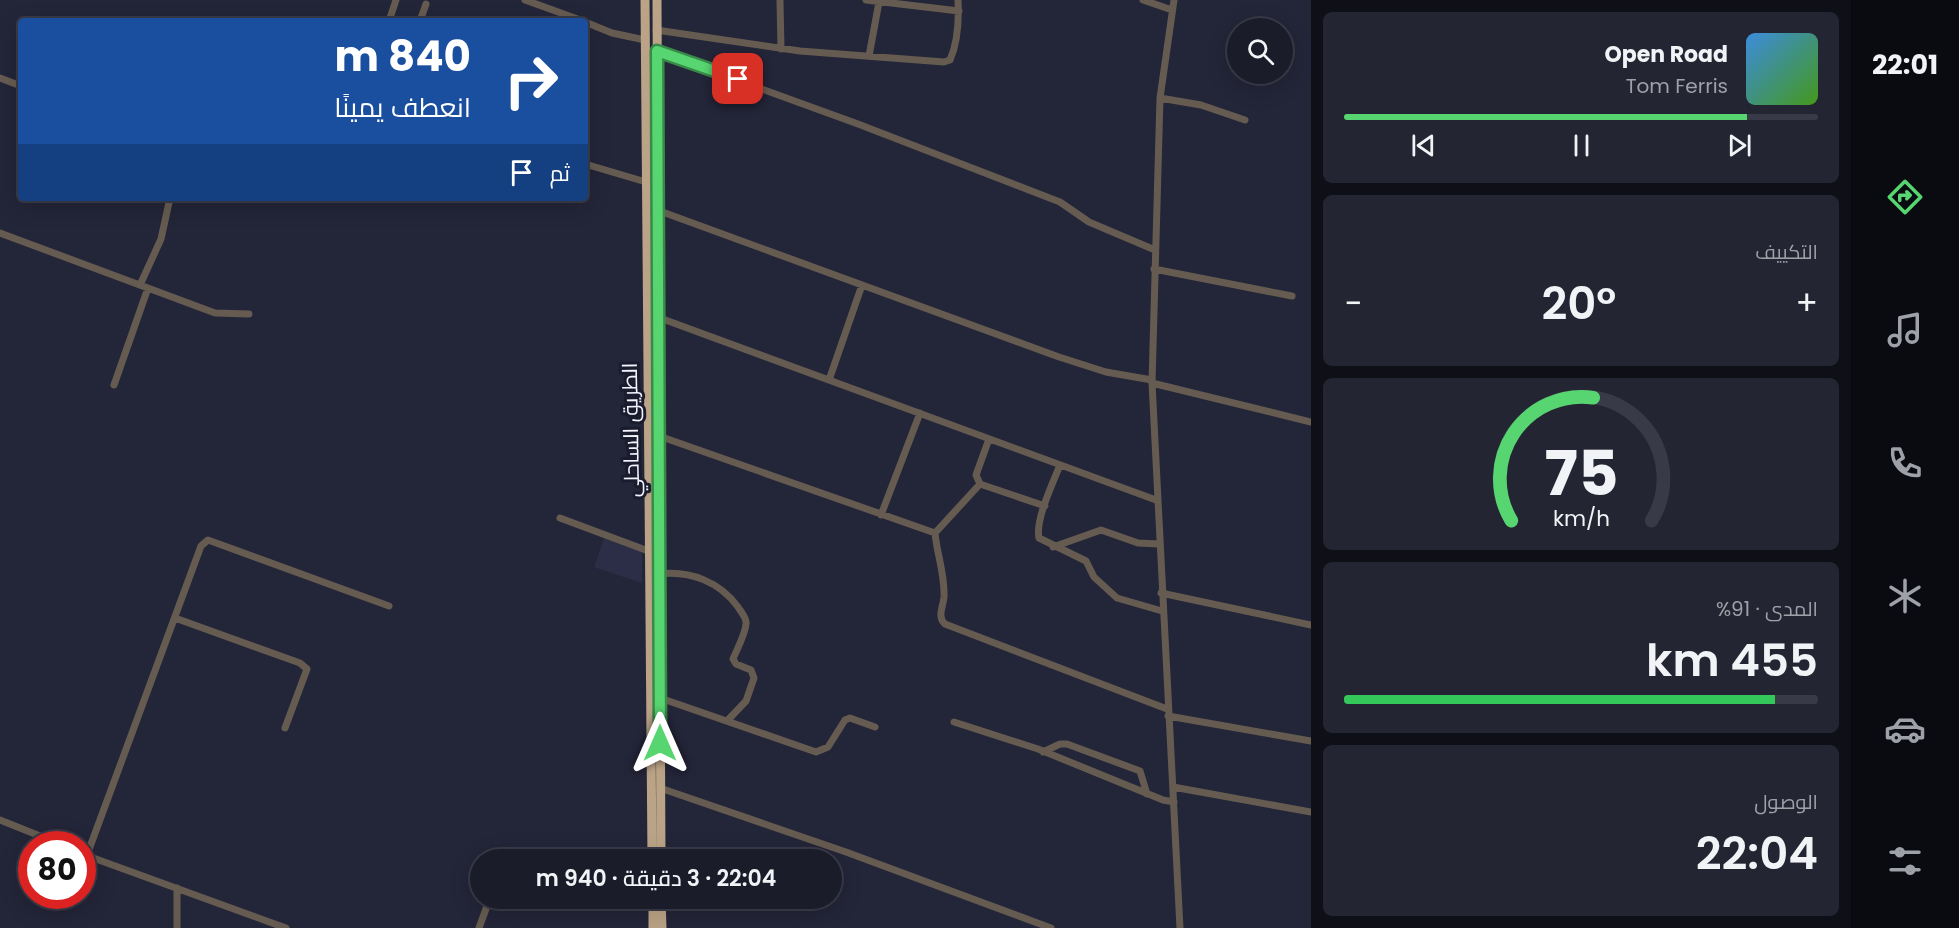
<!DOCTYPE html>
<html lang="ar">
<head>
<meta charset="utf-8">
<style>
  body { margin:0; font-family:Poppins,Cairo,sans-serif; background:#232532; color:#f1f3f6; direction:rtl; height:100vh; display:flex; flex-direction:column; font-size:22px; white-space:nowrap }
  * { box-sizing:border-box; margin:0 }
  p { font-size:20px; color:#9fa1a8 }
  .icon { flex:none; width:33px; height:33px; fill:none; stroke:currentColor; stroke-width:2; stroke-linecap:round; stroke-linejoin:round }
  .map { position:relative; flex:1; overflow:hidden; direction:ltr }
  .panel { display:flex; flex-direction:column; gap:12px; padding:12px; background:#0e0f17; width:540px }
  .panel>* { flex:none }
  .guide { position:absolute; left:18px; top:18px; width:570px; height:183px; border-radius:6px; box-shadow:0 6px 24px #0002,0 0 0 2px #383a47; direction:rtl; background:#1a4fa0; color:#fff; overflow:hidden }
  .controls { position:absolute; left:1227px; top:18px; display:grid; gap:12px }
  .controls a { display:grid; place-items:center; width:66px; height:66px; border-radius:50%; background:#1a1c2a; box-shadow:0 6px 24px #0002,0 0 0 2px #383a47; font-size:30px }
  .speed { position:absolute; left:18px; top:831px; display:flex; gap:12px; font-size:30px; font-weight:700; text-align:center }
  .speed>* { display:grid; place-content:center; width:78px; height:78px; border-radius:50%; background:#1a1c2a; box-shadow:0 6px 24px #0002,0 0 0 2px #383a47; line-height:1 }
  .speed .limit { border:9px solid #d22; background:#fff; color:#111 }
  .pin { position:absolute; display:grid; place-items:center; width:51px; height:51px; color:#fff; margin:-26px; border-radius:12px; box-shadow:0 3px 9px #0006 }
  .me { position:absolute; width:66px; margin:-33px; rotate:0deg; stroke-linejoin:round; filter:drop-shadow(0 0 4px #0008) }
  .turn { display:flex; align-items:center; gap:21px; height:126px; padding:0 18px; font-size:27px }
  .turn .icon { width:78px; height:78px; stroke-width:2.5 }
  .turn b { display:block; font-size:42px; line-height:51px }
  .then { display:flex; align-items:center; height:57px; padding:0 18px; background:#0003; gap:12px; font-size:22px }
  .big { font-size:45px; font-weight:600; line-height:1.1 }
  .panel .widget { flex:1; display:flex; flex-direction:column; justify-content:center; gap:9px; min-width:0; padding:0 21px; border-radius:9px; background:#232532 }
  .panel .dial { align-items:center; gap:0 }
  .dial svg { height:156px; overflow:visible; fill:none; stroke:#383a47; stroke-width:7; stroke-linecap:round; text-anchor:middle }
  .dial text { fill:#f1f3f6; stroke:none }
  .song { display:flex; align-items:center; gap:18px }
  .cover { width:72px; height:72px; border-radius:9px; background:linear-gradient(135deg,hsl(210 70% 55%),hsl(100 70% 35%)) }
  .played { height:6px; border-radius:3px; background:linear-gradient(90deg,#57d570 85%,#383a47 85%) }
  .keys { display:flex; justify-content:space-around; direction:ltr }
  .heat { display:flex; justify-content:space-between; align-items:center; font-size:33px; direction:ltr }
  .charge { height:9px; border-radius:4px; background:linear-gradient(90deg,#34c759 91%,#383a47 0) }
  .trip { position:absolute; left:470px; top:849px; width:372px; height:60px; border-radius:30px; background:#1a1c2a; box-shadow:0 6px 24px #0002,0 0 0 2px #383a47; font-weight:600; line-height:60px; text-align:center; direction:rtl }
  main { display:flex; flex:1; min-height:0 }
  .tabs { display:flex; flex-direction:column; width:108px; justify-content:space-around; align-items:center; background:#0a0b11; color:#9fa1a8 }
  .tabs .icon { width:42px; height:42px }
  .tabs .current { color:#57d570 }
  .tabs b { font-size:27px; color:#f1f3f6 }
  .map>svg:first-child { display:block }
  .built { fill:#2c2e47 }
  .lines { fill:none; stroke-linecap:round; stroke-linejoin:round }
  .minor { stroke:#655b50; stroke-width:7 }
  .highway { stroke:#baa386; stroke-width:9 }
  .route-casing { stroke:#398a49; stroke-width:15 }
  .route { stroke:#57d570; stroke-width:10 }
  .labels { text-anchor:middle; stroke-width:6; stroke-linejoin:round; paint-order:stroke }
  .street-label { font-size:21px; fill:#f2f3fe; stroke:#1a1c2e }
</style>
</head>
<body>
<main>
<nav class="tabs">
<b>22:01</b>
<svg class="icon current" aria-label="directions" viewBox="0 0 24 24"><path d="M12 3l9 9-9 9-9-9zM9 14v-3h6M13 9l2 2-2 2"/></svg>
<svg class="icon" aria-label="music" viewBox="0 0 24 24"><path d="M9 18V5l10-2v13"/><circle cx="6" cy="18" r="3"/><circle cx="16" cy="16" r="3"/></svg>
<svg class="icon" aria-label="phone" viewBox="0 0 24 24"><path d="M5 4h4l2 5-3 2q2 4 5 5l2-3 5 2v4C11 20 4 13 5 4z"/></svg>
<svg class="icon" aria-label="climate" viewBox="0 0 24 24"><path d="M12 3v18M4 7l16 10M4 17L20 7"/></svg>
<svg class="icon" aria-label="car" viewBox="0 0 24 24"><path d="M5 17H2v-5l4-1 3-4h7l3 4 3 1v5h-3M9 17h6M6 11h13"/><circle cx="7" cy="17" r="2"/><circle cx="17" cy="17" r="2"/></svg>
<svg class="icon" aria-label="filters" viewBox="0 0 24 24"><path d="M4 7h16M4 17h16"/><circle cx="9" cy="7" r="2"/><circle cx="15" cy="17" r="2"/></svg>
</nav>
<section class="panel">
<div class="widget">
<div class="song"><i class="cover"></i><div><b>Open Road</b><p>Tom Ferris</p></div></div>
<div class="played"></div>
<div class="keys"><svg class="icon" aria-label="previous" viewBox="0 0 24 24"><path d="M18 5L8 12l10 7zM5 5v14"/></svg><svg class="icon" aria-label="pause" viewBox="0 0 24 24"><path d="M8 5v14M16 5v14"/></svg><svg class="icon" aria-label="next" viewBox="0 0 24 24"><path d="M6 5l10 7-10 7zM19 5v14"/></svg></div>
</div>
<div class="widget"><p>التكييف</p>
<div class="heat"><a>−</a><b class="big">20°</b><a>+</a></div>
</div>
<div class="widget dial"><svg viewBox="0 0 100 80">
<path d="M14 69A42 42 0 1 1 86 69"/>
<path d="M14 69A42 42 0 0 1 56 6" stroke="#57d570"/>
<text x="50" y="56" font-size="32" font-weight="700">75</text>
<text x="50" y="72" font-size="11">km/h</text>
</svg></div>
<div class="widget"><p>المدى · 91%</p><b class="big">455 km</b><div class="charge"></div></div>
<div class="widget"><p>الوصول</p><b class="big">22:04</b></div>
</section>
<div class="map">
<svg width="1311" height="928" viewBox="0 0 1311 928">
  <rect width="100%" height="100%" fill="#232538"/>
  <path class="built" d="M 604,538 L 642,550 L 642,583 L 594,567 Z"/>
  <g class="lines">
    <path class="minor" d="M 525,0 L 583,21
      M 780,0 L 781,49
      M 866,0 L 959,11
      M 1143,0 L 1172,10
      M 1174,0 L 1160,98 L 1152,383 L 1180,928
      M 389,21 L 396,0
      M 420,21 L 426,4
      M 585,22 L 612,33 L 645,40
      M 656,30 L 800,51 L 944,62 L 950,60 C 958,42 959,20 958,0
      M 657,51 L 858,124 L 1060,202 L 1089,222 L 1155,250
      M 869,56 L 879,2
      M 0,78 L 21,86
      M 1160,98 L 1201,105 L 1245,120
      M 585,164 L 646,182
      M 657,210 L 1059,357 L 1106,372 L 1152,380
      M 0,233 L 215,313 L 249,314
      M 1154,269 L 1292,296
      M 140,285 L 161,239 L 170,198
      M 660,318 L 1156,500
      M 829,380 L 862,285
      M 1152,383 L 1311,422
      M 114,385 L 148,288
      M 659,436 L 935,533
      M 989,439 L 976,475 L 980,484 L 1045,506
      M 1060,465 C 1053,483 1035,520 1039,538 L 1086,561 L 1094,577 L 1117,598 L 1162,611
      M 881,515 L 920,413
      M 560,518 L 651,552
      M 935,533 C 937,555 945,574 944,597 C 943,607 937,617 945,624 L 1167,709
      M 935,533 L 980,484
      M 1053,547 L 1101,530 L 1138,543 L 1159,544
      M 659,574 C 690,570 720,582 738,607 C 741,612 747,618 746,624 C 745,635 737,649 733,659 L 736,664 L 751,670 L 754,678 L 746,701 L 727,721
      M 1161,593 L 1311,625
      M 175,618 L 300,663 L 307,669 L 285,728
      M 660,698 L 816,752 L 828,747 L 845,720 L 850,718 L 875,727
      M 1168,716 L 1311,741
      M 954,722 L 1038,749 L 1163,800 L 1174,802
      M 1043,752 L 1060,744 L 1067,744 L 1140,771 L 1147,794
      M 1173,787 L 1311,812
      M 660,788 L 846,852 L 1051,928
      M 0,820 L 60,844
      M 85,855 L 286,928
      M 87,855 L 201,546 L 208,540 L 389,606
      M 177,888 L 177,928
      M 479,928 L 490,898"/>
    <path class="highway" d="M 645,0 L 652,860
      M 657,0 L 661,860
      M 653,898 L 653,928
      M 661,898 L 662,928"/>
  </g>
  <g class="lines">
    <defs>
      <path id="route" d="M 660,743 L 657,51 L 738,79"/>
    </defs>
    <use href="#route" class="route-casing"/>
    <use href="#route" class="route"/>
  </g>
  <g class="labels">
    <g class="street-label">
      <text transform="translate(631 430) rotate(-91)" y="7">الطريق الساحلي</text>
    </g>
  </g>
</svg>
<div class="controls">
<a><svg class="icon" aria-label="search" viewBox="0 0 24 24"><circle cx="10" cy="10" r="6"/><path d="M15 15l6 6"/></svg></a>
</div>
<div class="speed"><div class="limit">80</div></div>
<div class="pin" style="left:738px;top:79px;background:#d93025"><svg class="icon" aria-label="arrive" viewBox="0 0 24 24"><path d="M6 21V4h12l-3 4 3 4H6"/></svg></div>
<svg class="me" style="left:660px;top:743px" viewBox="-20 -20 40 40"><path d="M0-17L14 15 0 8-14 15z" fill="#57d570" stroke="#fff" stroke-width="4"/></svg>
<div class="trip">22:04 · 3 دقيقة · 940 m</div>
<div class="guide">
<div class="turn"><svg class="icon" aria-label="right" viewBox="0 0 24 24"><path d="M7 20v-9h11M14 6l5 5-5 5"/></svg><div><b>840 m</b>انعطف يمينًا</div></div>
<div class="then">ثم<svg class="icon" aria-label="arrive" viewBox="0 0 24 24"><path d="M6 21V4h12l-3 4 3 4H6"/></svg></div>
</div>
</div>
</main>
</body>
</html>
